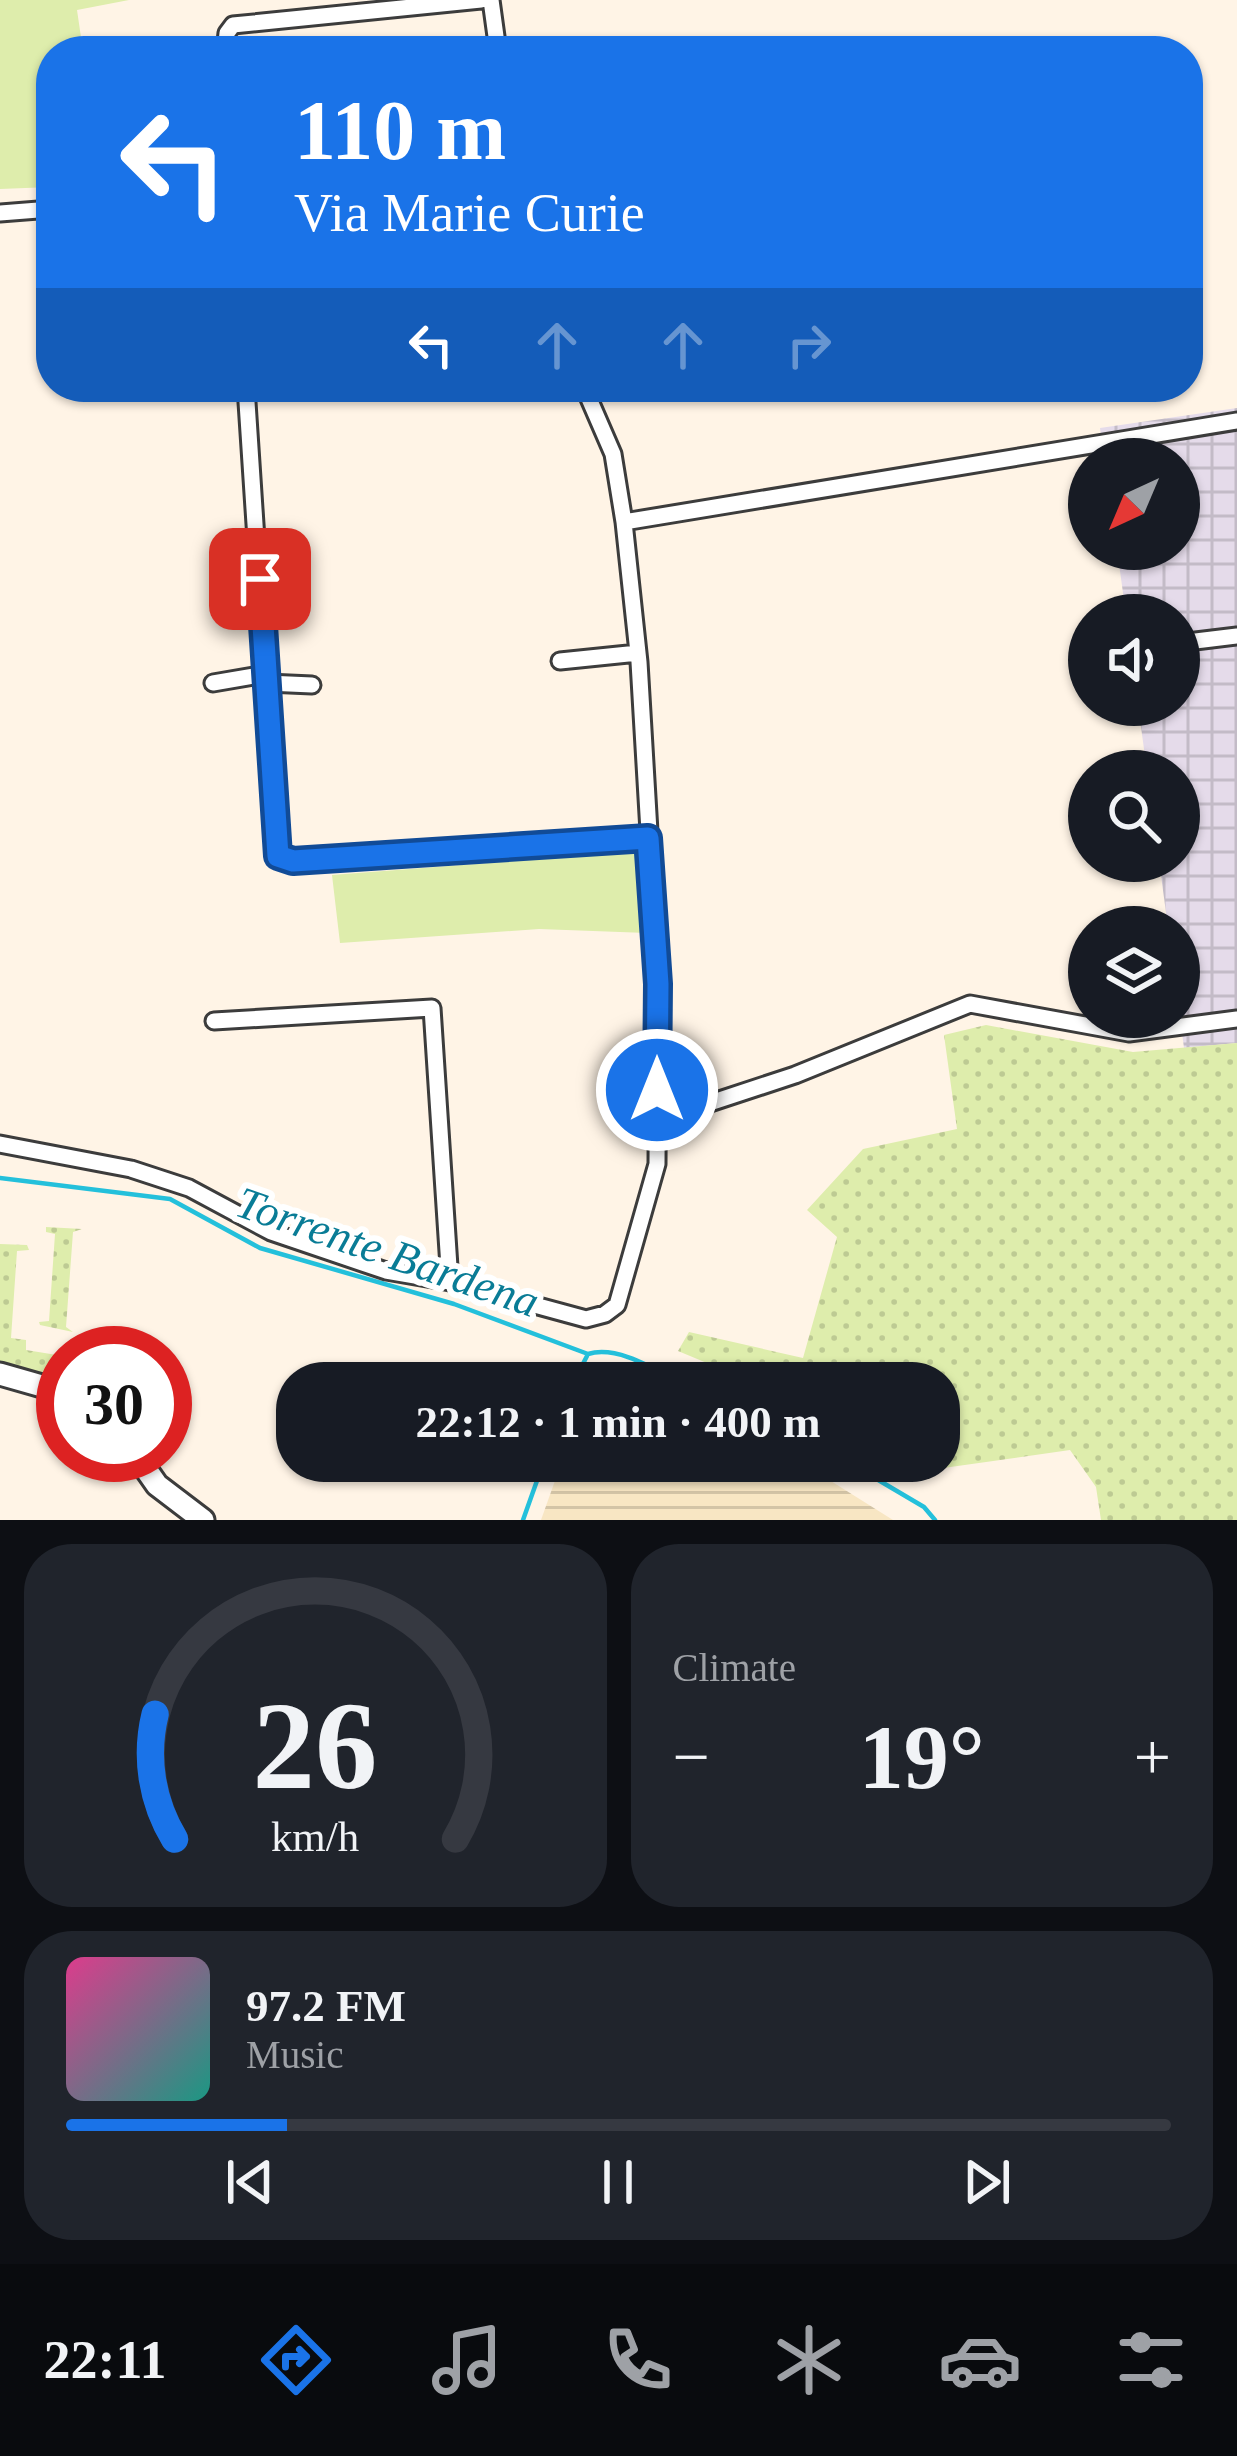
<!DOCTYPE html>
<html lang="en">
<head>
<meta charset="utf-8">
<style>
  body { margin:0; font-family:"Times New Roman",serif; background:#20242c; color:#f1f3f6; height:100vh; display:flex; flex-direction:column; font-size:45px; white-space:nowrap }
  * { box-sizing:border-box; margin:0 }
  p { font-size:39px; color:#9ea1a6 }
  .icon { flex:none; width:66px; height:66px; fill:none; stroke:currentColor; stroke-width:2; stroke-linecap:round; stroke-linejoin:round }
  .map { position:relative; height:1520px; overflow:hidden }
  .side { display:flex; flex-direction:column; gap:24px; padding:24px; background:#0d0f14; flex:1 }
  .side>* { flex:none }
  .guide { position:absolute; left:36px; top:36px; width:1167px; height:366px; border-radius:48px; box-shadow:0 3px 9px #0004; background:#1a73e8; color:#fff; overflow:hidden }
  .needle { width:78px; rotate:224deg }
  .controls { position:absolute; left:1068px; top:438px; display:grid; gap:24px }
  .controls a { display:grid; place-items:center; width:132px; height:132px; border-radius:50%; background:#171b24; box-shadow:0 3px 9px #0004; font-size:60px }
  .speed { position:absolute; left:36px; top:1326px; display:flex; gap:24px; font-size:60px; font-weight:700; text-align:center }
  .speed>* { display:grid; place-content:center; width:156px; height:156px; border-radius:50%; background:#171b24; box-shadow:0 3px 9px #0004; line-height:1 }
  .speed .limit { border:18px solid #d22; background:#fff; color:#111 }
  .pin { position:absolute; display:grid; place-items:center; width:102px; height:102px; color:#fff; margin:-51px; border-radius:24px; box-shadow:0 6px 18px #0006 }
  .me { position:absolute; width:132px; margin:-66px; rotate:0deg; stroke-linejoin:round; filter:drop-shadow(0 0 9px #0008) }
  .turn { display:flex; align-items:center; gap:42px; height:252px; padding:0 60px; font-size:54px }
  .turn .icon { width:156px; height:156px; stroke-width:2.5 }
  .turn b { display:block; font-size:84px; line-height:102px }
  .lanes { display:flex; align-items:center; height:114px; padding:0 60px; background:#0003; justify-content:center; gap:60px; direction:ltr }
  .lanes .off { opacity:.35 }
  .big { font-size:90px; font-weight:800; line-height:1.1 }
  .side .card { flex:1; display:flex; flex-direction:column; justify-content:center; gap:18px; min-width:0; padding:0 42px; border-radius:48px; background:#20242c }
  .side .dial { align-items:center; gap:0 }
  .dial svg { height:312px; overflow:visible; fill:none; stroke:#363941; stroke-width:7; stroke-linecap:round; text-anchor:middle }
  .dial text { fill:#f1f3f6; stroke:none }
  .song { display:flex; align-items:center; gap:36px }
  .cover { width:144px; height:144px; border-radius:18px; background:linear-gradient(135deg,hsl(330 70% 55%),hsl(170 70% 35%)) }
  .played { height:12px; border-radius:6px; background:linear-gradient(90deg,#1a73e8 20%,#363941 20%) }
  .keys { display:flex; justify-content:space-around; direction:ltr }
  .heat { display:flex; justify-content:space-between; align-items:center; font-size:66px; direction:ltr }
  .side .tiles { flex:1; display:grid; gap:24px; grid-template-columns:1fr 1fr }
  .card:last-child { grid-column:span 2 }
  .trip { position:absolute; left:276px; top:1362px; width:684px; height:120px; border-radius:48px; background:#171b24; box-shadow:0 3px 9px #0004; font-weight:800; line-height:120px; text-align:center }
  .dock { display:flex; height:192px; justify-content:space-around; align-items:center; background:#090b0e; color:#9ea1a6 }
  .dock .icon { width:84px; height:84px }
  .dock .active { color:#1a73e8 }
  .dock b { font-size:54px; color:#f1f3f6 }
  .map>svg:first-child { display:block }
  .industrial { fill:url(#industrial-grid) }
  .farmland { fill:url(#farmland-rules) }
  .grass { fill:url(#grass-dots) }
  .park { fill:#deedac }
  .lines { fill:none; stroke-linecap:round; stroke-linejoin:round }
  .stream { stroke:#24c0db; stroke-width:4.5 }
  .minor-casing { stroke:#3c3c3c; stroke-width:21 }
  .tertiary-casing { stroke:#3c3c3c; stroke-width:27 }
  .minor { stroke:#fff; stroke-width:15 }
  .tertiary { stroke:#fff; stroke-width:21 }
  .route-casing { stroke:#114b97; stroke-width:30 }
  .route { stroke:#1a73e8; stroke-width:21 }
  .labels { text-anchor:middle; stroke-width:12; stroke-linejoin:round; paint-order:stroke }
  .water-label { font-size:45px; font-style:italic; fill:#097c96; stroke:#fff }
</style>
</head>
<body>
<div class="map">
<svg width="1237" height="1520" viewBox="0 0 1237 1520">
  <defs>
    <pattern id="industrial-grid" width="8" height="8" patternUnits="userSpaceOnUse" patternTransform="scale(3)"><rect width="8" height="8" fill="#e5dbea"/><path d="M0 4h8M4 0v8" fill="none" stroke="#c3bbc7"/></pattern>
    <pattern id="farmland-rules" width="6" height="5" patternUnits="userSpaceOnUse" patternTransform="scale(3)"><rect width="6" height="5" fill="#f8e6c3"/><path d="M0 2.5h6" fill="none" stroke="#d3c4a6"/></pattern>
    <pattern id="grass-dots" width="8" height="8" patternUnits="userSpaceOnUse" patternTransform="scale(3)"><rect width="8" height="8" fill="#deedac"/><path d="M2 2h.1M6 6h.1" fill="none" stroke="#bdca93" stroke-width="1.8" stroke-linecap="round"/></pattern>
  </defs>
  <rect width="100%" height="100%" fill="#fff4e6"/>
  <path class="industrial" d="M 1237,408 L 1237,1043 L 1184,1048 L 1179,1009 L 1179,927 L 1168,927 L 1159,861 L 1179,861 L 1179,771 L 1147,771 L 1138,705 L 1179,705 L 1179,615 L 1126,615 L 1117,549 L 1179,549 L 1179,459 L 1104,459 L 1100,428 Z"/>
  <path class="farmland" d="M 562,1461 L 799,1461 L 893,1520 L 541,1520 Z"/>
  <path class="grass" d="M 986,1025 L 1133,1052 L 1237,1043 L 1237,1520 L 1101,1520 L 1096,1487 L 1070,1450 L 915,1472 L 901,1461 L 939,1461 L 939,1383 L 755,1383 L 678,1351 L 689,1332 L 803,1358 L 837,1237 L 807,1210 L 863,1149 L 957,1129 L 944,1035 Z
    M 46,1227 L 82,1229 L 73,1232 L 66,1327 L 73,1332 L 40,1325 L 39,1322 L 49,1321 L 55,1234 L 46,1232 Z
    M 0,1244 L 27,1245 L 29,1250 L 17,1251 L 11,1338 L 26,1340 L 26,1350 L 63,1356 L 63,1381 L 0,1364 Z"/>
  <path class="park" d="M 0,0 L 129,0 L 77,10 L 83,51 L 51,51 L 51,187 L 0,189 Z
    M 642,851 L 647,933 L 539,929 L 340,943 L 332,875 Z"/>
  <g class="lines">
    <path class="stream" d="M 0,1178 L 170,1199 L 260,1248 L 454,1304 L 588,1354 C 618,1345 656,1370 682,1383
      M 573,1383 L 587,1356
      M 846,1461 L 924,1507 L 935,1520
      M 523,1520 L 544,1461"/>
    <defs>
      <path id="minor" d="M 491,0 L 498,51
        M 225,51 L 227,33 L 233,25 L 481,0
        M 0,213 L 51,209
        M 246,387 L 276,844 L 281,860 L 648,838
        M 624,522 L 1237,421
        M 1179,643 L 1237,636
        M 560,661 L 638,653
        M 213,683 L 266,674
        M 267,683 L 312,685
        M 214,1021 L 432,1008 L 450,1282
        M 658,1134 L 710,1103 L 795,1075 L 970,1004 L 1129,1033 L 1237,1019
        M 0,1144 L 131,1169 L 189,1188 L 271,1232 L 386,1271 L 450,1282 L 586,1319 L 605,1314 L 617,1305 L 657,1164 L 658,984 L 639,662 L 624,522 L 613,454 L 584,387"/>
      <path id="tertiary" d="M 0,1374 L 63,1392
        M 136,1455 L 157,1485 L 203,1520"/>
    </defs>
    <use href="#minor" class="minor-casing"/>
    <use href="#tertiary" class="tertiary-casing"/>
    <use href="#minor" class="minor"/>
    <use href="#tertiary" class="tertiary"/>
  </g>
  <g class="lines">
    <defs>
      <path id="route" d="M 260,579 L 278,856 L 293,861 L 648,838 L 658,984 L 657,1090"/>
    </defs>
    <use href="#route" class="route-casing"/>
    <use href="#route" class="route"/>
  </g>
  <g class="labels">
    <g class="water-label">
      <text transform="translate(388 1251) rotate(19)" y="16">Torrente Bardena</text>
    </g>
  </g>
</svg>
<div class="controls">
<a><svg class="needle" viewBox="-14 -14 28 28"><path d="M0-13l5 13h-10z" fill="#e53935"/><path d="M0 13l5-13h-10z" fill="#9ea1a6"/></svg></a>
<a><svg class="icon" aria-label="sound" viewBox="0 0 24 24"><path d="M4 9h4l5-4v14l-5-4H4zM17 9q2 3 0 6"/></svg></a>
<a><svg class="icon" aria-label="search" viewBox="0 0 24 24"><circle cx="10" cy="10" r="6"/><path d="M15 15l6 6"/></svg></a>
<a><svg class="icon" aria-label="layers" viewBox="0 0 24 24"><path d="M12 4l9 5-9 5-9-5zM3 14l9 5 9-5"/></svg></a>
</div>
<div class="speed"><div class="limit">30</div></div>
<div class="pin" style="left:260px;top:579px;background:#d93025"><svg class="icon" aria-label="arrive" viewBox="0 0 24 24"><path d="M6 21V4h12l-3 4 3 4H6"/></svg></div>
<svg class="me" style="left:657px;top:1090px" viewBox="-20 -20 40 40"><circle r="17" fill="#1a73e8" stroke="#fff" stroke-width="3"/><path d="M0-11L8 9 0 5-8 9z" fill="#fff"/></svg>
<div class="trip">22:12 · 1 min · 400 m</div>
<div class="guide">
<div class="turn"><svg class="icon" aria-label="left" viewBox="0 0 24 24"><path d="M17 20v-9H6M10 6l-5 5 5 5"/></svg><div><b>110 m</b>Via Marie Curie</div></div>
<div class="lanes"><svg class="icon" aria-label="left" viewBox="0 0 24 24"><path d="M17 20v-9H6M10 6l-5 5 5 5"/></svg><svg class="icon off" aria-label="ahead" viewBox="0 0 24 24"><path d="M12 20V5M6 11l6-6 6 6"/></svg><svg class="icon off" aria-label="ahead" viewBox="0 0 24 24"><path d="M12 20V5M6 11l6-6 6 6"/></svg><svg class="icon off" aria-label="right" viewBox="0 0 24 24"><path d="M7 20v-9h11M14 6l5 5-5 5"/></svg></div>
</div>
</div>
<section class="side">
<div class="tiles">
<div class="card dial"><svg viewBox="0 0 100 80">
<path d="M14 69A42 42 0 1 1 86 69"/>
<path d="M14 69A42 42 0 0 1 9 37" stroke="#1a73e8"/>
<text x="50" y="56" font-size="32" font-weight="700">26</text>
<text x="50" y="72" font-size="11">km/h</text>
</svg></div>
<div class="card"><p>Climate</p>
<div class="heat"><a>−</a><b class="big">19°</b><a>+</a></div>
</div>
<div class="card">
<div class="song"><i class="cover"></i><div><b>97.2 FM</b><p>Music</p></div></div>
<div class="played"></div>
<div class="keys"><svg class="icon" aria-label="previous" viewBox="0 0 24 24"><path d="M18 5L8 12l10 7zM5 5v14"/></svg><svg class="icon" aria-label="pause" viewBox="0 0 24 24"><path d="M8 5v14M16 5v14"/></svg><svg class="icon" aria-label="next" viewBox="0 0 24 24"><path d="M6 5l10 7-10 7zM19 5v14"/></svg></div>
</div>
</div>
</section>
<nav class="dock">
<b>22:11</b>
<svg class="icon active" aria-label="directions" viewBox="0 0 24 24"><path d="M12 3l9 9-9 9-9-9zM9 14v-3h6M13 9l2 2-2 2"/></svg>
<svg class="icon" aria-label="music" viewBox="0 0 24 24"><path d="M9 18V5l10-2v13"/><circle cx="6" cy="18" r="3"/><circle cx="16" cy="16" r="3"/></svg>
<svg class="icon" aria-label="phone" viewBox="0 0 24 24"><path d="M5 4h4l2 5-3 2q2 4 5 5l2-3 5 2v4C11 20 4 13 5 4z"/></svg>
<svg class="icon" aria-label="climate" viewBox="0 0 24 24"><path d="M12 3v18M4 7l16 10M4 17L20 7"/></svg>
<svg class="icon" aria-label="car" viewBox="0 0 24 24"><path d="M5 17H2v-5l4-1 3-4h7l3 4 3 1v5h-3M9 17h6M6 11h13"/><circle cx="7" cy="17" r="2"/><circle cx="17" cy="17" r="2"/></svg>
<svg class="icon" aria-label="filters" viewBox="0 0 24 24"><path d="M4 7h16M4 17h16"/><circle cx="9" cy="7" r="2"/><circle cx="15" cy="17" r="2"/></svg>
</nav>
</body>
</html>
